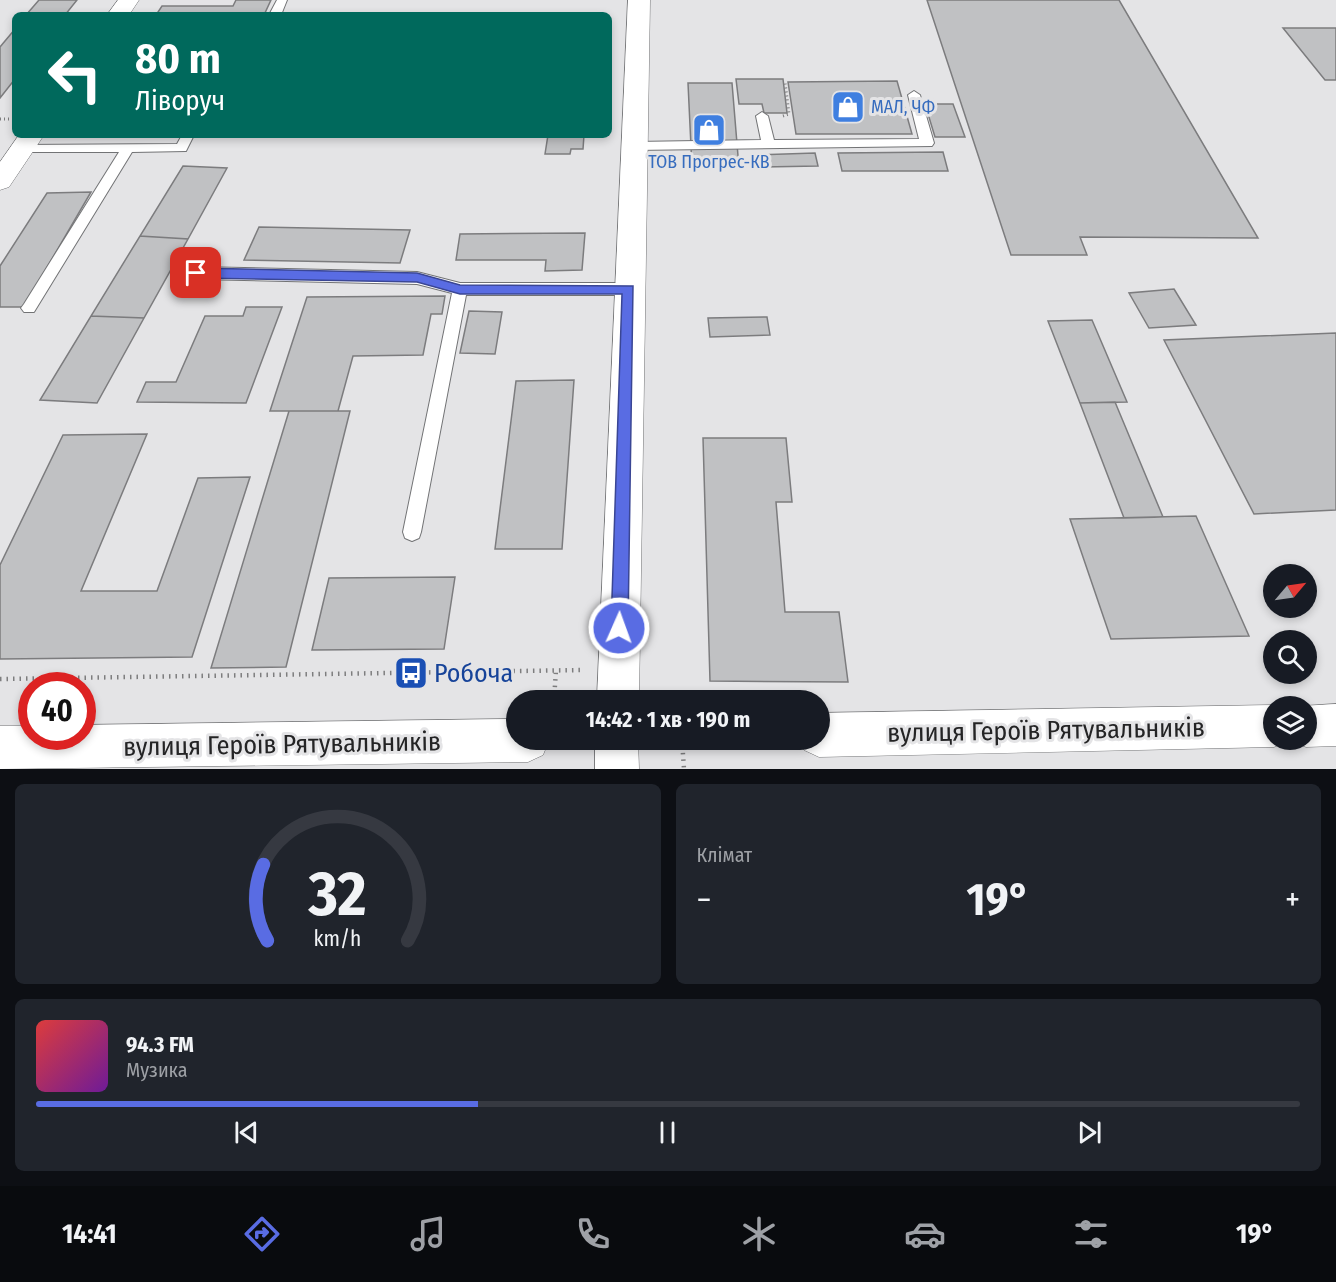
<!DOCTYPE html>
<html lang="uk">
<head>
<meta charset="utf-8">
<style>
  body { margin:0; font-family:"Fira Sans Condensed",sans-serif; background:#20242c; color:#f1f3f6; height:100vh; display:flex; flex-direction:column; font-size:22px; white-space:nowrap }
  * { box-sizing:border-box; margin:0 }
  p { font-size:20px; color:#9ea1a6 }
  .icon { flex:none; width:33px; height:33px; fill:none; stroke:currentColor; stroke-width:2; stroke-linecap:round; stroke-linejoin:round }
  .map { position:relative; height:769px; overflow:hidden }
  .drawer { display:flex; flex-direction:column; gap:15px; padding:15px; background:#0d0f14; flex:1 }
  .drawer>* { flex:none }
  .banner { position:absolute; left:12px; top:12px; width:600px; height:126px; border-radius:9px; box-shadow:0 3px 9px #0003; background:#00695c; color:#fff; overflow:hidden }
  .needle { width:39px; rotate:61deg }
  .controls { position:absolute; left:1263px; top:564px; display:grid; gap:12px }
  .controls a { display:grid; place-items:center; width:54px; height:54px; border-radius:50%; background:#171b24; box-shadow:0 3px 9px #0003; font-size:30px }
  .speed { position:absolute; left:18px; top:672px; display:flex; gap:12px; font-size:30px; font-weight:700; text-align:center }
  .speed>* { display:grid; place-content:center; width:78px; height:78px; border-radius:50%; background:#171b24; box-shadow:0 3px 9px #0003; line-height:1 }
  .speed .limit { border:9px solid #d22; background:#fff; color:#111 }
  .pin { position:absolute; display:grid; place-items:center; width:51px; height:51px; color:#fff; margin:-26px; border-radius:12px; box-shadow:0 3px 9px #0006 }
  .me { position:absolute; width:66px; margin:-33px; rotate:2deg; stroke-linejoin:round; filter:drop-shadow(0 0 4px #0008) }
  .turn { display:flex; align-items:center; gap:21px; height:126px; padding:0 24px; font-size:27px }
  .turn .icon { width:78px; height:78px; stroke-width:2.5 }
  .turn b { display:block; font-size:42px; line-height:51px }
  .big { font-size:45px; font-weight:700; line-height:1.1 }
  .drawer .tile { flex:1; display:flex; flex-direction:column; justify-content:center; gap:9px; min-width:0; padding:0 21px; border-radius:9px; background:#20242c }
  .drawer .dial { align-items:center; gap:0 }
  .dial svg { height:156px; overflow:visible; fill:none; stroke:#363941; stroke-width:7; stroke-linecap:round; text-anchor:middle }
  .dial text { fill:#f1f3f6; stroke:none }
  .song { display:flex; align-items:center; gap:18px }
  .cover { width:72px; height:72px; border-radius:9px; background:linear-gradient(135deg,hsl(0 70% 55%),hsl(280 70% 35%)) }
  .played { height:6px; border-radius:3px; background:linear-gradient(90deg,#596ce3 35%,#363941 35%) }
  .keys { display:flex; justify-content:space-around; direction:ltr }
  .heat { display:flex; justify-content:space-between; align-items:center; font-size:33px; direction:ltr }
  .drawer .tiles { flex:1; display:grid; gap:15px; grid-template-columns:1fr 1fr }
  .tile:last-child { grid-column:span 2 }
  .trip { position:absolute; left:506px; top:690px; width:324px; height:60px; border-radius:30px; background:#171b24; box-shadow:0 3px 9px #0003; font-weight:700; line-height:60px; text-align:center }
  .dock { display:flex; height:96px; justify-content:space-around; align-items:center; background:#090b0e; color:#9ea1a6 }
  .dock .icon { width:42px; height:42px }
  .dock .selected { color:#596ce3 }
  .dock b { font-size:27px; color:#f1f3f6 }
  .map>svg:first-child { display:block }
  .building { fill:#c0c1c3; stroke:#7c7c7e; stroke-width:1.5 }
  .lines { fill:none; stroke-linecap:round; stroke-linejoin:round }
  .lane-casing { stroke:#727375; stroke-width:2 }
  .street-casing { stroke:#727375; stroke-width:1 }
  .secondary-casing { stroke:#727375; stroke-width:1 }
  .path-far1 { stroke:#7d7d7e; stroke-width:3; stroke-dasharray:1 3; stroke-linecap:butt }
  .path { stroke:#7d7d7e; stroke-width:4.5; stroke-dasharray:1.5 5; stroke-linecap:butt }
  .lane { fill:#fff; fill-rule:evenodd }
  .street { fill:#fff; fill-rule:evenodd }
  .secondary { fill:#fff; fill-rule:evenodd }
  .route { fill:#596ce3; stroke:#3a4694; stroke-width:1.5 }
  .labels { text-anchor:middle; stroke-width:6; stroke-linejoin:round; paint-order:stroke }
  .far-shop-label { font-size:18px; fill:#366cbe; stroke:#e4e4e6; text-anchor:start }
  .near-transit-label { font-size:26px; fill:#164399; stroke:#e4e4e6; text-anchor:start }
  .near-street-label { font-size:26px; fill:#242425; stroke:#e4e4e6 }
</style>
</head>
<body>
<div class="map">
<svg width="1336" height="769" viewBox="0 0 1336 769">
  <rect width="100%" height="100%" fill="#e4e4e6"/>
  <path class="building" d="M 39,0 L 77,0 L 65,15 L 26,15 Z
    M 236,0 L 271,0 L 264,15 L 156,15 L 162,6 L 233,6 Z
    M 927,0 L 1119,0 L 1258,238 L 1080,237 L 1087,255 L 1011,255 Z
    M 1283,28 L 1336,28 L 1336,80 L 1325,80 Z
    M 15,29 L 15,79 L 0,98 L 0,47 Z
    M 736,79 L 783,79 L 787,113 L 764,113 L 762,104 L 739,104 Z
    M 897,81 L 912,134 L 796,134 L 788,82 Z
    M 688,83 L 732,83 L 739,168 L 692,168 Z
    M 925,104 L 953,104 L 965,137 L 935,137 Z
    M 548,135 L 584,135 L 583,149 L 571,149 L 570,154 L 545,154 Z
    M 943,152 L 948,171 L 842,171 L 838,153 Z
    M 815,153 L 818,166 L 755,167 L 754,155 Z
    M 183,166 L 227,168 L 188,239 L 140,236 Z
    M 91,192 L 24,307 L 0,307 L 0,266 L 47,193 Z
    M 259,227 L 410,230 L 400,263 L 244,260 Z
    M 585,233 L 582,270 L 545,271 L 546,260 L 456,260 L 460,234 Z
    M 140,236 L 188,239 L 144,318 L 91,316 Z
    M 1174,289 L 1196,325 L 1149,328 L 1129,293 Z
    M 445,296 L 442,314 L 431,314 L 423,355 L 353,356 L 338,411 L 270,411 L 307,297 Z
    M 246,307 L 282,307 L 246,403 L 137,402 L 146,382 L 176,382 L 205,316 L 243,316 Z
    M 469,311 L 502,312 L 495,354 L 460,353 Z
    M 91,316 L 144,318 L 97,403 L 40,400 Z
    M 767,317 L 770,335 L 710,337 L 708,318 Z
    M 1092,320 L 1127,402 L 1080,403 L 1048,321 Z
    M 1336,333 L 1336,510 L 1254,514 L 1164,340 Z
    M 574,380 L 562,549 L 495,549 L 516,381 Z
    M 1115,402 L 1163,517 L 1124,518 L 1080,403 Z
    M 289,411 L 350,411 L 286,667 L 211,668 Z
    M 147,434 L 81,591 L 157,591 L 198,478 L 250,477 L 192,657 L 0,659 L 0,565 L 63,435 Z
    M 703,438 L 786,438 L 792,502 L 776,502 L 785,612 L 839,612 L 848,682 L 710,681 Z
    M 1196,516 L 1249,636 L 1111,639 L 1070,519 Z
    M 455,577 L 444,649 L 312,650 L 329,578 Z"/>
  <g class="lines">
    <defs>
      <path id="lane" d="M 277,0 L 287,0 L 281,15 L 269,15 Z
        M 914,91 L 920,95 L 934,143 L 932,146 L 634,150 L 627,146 L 634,142 L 761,140 L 756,116 L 762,112 L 768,116 L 774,140 L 919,139 L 908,95 Z
        M 182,135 L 194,135 L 186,151 L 132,152 L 34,312 L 24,312 L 21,308 L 24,304 L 119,152 L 23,152 L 16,148 L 18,145 L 177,144 Z
        M 196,267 L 417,272 L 460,283 L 629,283 L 637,289 L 629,295 L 466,295 L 421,532 L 419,538 L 412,541 L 405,538 L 403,532 L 452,293 L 417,284 L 196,279 L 189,273 Z"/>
      <path id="street" d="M 118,0 L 139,0 L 129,15 L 107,15 Z
        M 19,135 L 44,135 L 9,187 L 0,190 L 0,162 Z"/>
      <path id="secondary" d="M 628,0 L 650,0 L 639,700 L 597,700 Z
        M 1336,704 L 1336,746 L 1306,747 L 1291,741 L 1306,740 L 1306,706 L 1301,706 Z
        M 1274,705 L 1279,706 L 1274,706 L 1274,740 L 1290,740 L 1274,747 L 819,757 L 804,750 L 799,740 L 819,740 L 819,713 Z
        M 516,719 L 516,740 L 549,740 L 543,755 L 528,762 L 0,769 L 0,726 L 32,726 L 32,736 L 82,736 L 82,725 Z
        M 595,740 L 638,740 L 639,769 L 595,769 Z"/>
    </defs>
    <use href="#lane" class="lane-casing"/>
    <use href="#street" class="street-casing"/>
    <use href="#secondary" class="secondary-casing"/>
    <path class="path-far1" d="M 783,116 L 789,114 L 785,82
      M 0,119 L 15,119"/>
    <path class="path" d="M 0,679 L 584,670
      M 554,700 L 556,670
      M 682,740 L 684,769"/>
    <use href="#lane" class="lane"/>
    <use href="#street" class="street"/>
    <use href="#secondary" class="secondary"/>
  </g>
  <path class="route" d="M 196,268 L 417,273 L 460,285 L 633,286 L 628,628 L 625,633 L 619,636 L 613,633 L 611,628 L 622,294 L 460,294 L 417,282 L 196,278 L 190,273 Z"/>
  <defs>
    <symbol id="shop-square" viewBox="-11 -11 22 22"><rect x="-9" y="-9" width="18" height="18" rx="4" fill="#3f7fe0" stroke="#e4e4e6"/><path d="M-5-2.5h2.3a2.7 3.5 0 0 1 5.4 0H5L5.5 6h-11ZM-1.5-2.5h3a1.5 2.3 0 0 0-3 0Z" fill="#fff"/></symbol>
    <symbol id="bus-square" viewBox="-11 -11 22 22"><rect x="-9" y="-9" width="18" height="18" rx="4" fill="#1a4fb4" stroke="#e4e4e6"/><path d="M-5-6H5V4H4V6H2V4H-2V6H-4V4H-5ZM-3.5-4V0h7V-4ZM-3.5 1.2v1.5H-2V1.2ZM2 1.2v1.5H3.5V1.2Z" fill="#fff"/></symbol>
  </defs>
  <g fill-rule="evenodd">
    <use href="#shop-square" x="829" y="88" width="38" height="38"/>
    <use href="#shop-square" x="690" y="111" width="38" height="38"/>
    <use href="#bus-square" x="392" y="654" width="38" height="38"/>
  </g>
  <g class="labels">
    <g class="far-shop-label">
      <text x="871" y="113">МАЛ, ЧФ</text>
      <text x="709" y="168" text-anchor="middle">ТОВ Прогрес-КВ</text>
    </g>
    <g class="near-transit-label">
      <text x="434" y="682">Робоча</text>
    </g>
    <g class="near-street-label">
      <text transform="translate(1046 730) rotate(-1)" y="9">вулиця Героїв Рятувальників</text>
      <text transform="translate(282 744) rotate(-1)" y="9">вулиця Героїв Рятувальників</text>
    </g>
  </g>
</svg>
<div class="controls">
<a><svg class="needle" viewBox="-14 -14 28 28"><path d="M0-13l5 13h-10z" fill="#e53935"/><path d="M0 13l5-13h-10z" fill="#9ea1a6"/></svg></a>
<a><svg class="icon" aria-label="search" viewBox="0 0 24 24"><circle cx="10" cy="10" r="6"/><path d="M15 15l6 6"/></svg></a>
<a><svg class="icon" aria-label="layers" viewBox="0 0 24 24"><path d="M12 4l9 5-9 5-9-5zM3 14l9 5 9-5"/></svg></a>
</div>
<div class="speed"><div class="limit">40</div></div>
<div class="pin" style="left:196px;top:273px;background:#d93025"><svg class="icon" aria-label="arrive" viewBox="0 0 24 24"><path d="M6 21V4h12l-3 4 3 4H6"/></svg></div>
<svg class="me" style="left:619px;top:628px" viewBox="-20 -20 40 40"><circle r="17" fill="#596ce3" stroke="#fff" stroke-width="3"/><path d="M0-11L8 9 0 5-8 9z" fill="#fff"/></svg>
<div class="trip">14:42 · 1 хв · 190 m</div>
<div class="banner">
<div class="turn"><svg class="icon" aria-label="left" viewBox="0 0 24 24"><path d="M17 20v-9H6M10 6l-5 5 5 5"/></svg><div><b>80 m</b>Ліворуч</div></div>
</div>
</div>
<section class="drawer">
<div class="tiles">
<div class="tile dial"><svg viewBox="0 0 100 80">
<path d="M14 69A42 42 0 1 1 86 69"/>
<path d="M14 69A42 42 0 0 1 12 30" stroke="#596ce3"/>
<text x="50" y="56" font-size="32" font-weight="700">32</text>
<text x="50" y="72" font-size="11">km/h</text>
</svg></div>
<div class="tile"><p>Клімат</p>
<div class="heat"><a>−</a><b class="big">19°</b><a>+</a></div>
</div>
<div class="tile">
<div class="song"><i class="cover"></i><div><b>94.3 FM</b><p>Музика</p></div></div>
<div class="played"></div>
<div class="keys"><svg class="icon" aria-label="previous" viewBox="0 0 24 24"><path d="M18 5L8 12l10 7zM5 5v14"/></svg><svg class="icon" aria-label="pause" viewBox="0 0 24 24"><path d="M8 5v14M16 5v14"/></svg><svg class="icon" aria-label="next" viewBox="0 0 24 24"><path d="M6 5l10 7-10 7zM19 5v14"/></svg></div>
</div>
</div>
</section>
<nav class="dock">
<b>14:41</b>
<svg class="icon selected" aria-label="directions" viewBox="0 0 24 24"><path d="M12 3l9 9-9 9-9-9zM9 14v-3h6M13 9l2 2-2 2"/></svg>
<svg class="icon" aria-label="music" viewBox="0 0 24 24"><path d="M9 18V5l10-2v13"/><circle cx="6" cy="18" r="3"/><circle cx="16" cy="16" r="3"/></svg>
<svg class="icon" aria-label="phone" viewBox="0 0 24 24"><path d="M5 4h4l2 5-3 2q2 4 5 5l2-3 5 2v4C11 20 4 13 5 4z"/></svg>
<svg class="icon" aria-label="climate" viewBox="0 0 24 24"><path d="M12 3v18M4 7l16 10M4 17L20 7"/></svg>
<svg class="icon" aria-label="car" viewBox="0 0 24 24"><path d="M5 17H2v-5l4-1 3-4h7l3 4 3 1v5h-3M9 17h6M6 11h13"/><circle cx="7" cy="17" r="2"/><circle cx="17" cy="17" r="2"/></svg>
<svg class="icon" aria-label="filters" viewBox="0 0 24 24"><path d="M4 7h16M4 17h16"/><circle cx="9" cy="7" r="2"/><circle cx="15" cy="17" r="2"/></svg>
<b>19°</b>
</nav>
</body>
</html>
